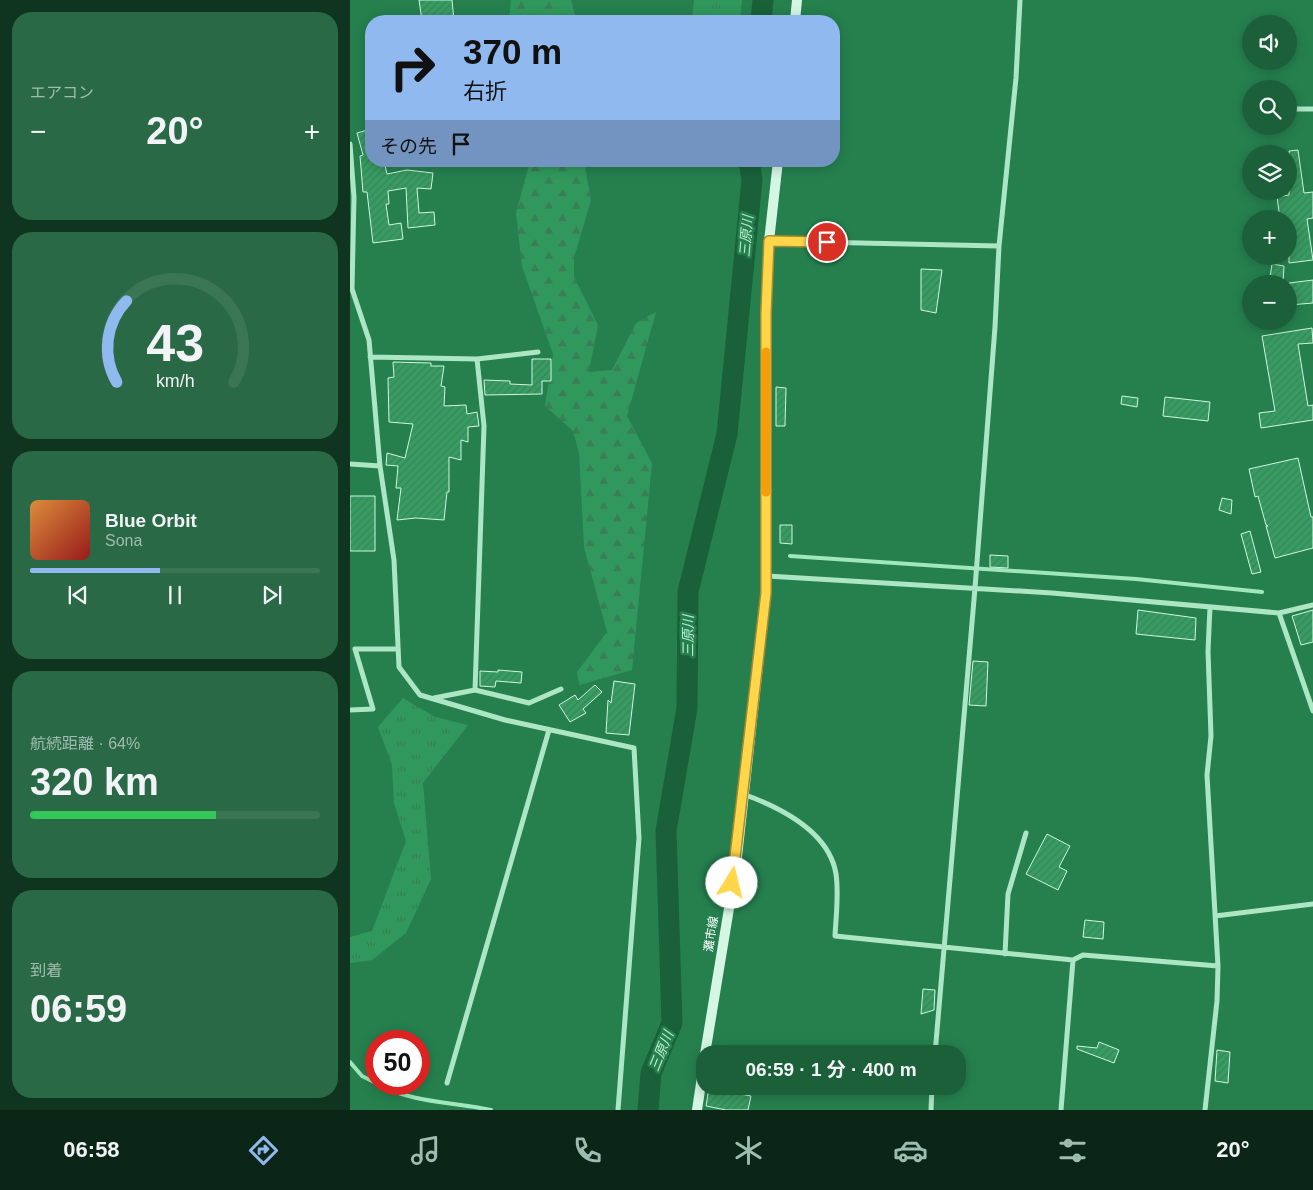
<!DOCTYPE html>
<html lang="ja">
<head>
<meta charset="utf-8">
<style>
  body { margin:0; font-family:Arial,"Noto Sans JP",sans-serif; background:#296945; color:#f1f3f6; height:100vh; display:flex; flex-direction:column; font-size:19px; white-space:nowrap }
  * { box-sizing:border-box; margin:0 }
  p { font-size:16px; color:#a0bbaf }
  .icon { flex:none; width:28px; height:28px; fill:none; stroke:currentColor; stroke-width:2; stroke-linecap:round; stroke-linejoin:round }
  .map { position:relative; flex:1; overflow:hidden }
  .panel { display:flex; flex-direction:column; gap:12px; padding:12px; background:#0f3520; width:350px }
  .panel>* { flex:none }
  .banner { position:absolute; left:15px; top:15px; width:475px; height:152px; border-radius:20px; box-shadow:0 2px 12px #0003; background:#90b9f0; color:#111; overflow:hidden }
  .tools { position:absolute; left:892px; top:15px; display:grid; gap:10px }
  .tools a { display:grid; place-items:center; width:55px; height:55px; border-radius:50%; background:#1c603a; box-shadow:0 2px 12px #0003; font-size:25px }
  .speed { position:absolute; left:15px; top:1030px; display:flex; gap:10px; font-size:25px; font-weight:700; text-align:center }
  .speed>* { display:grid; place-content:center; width:65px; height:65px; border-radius:50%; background:#1c603a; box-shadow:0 2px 12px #0003; line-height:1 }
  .speed .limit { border:8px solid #d22; background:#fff; color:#111 }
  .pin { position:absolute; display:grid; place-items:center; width:42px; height:42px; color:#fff; margin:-21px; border:2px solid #fff; border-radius:50%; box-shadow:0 1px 5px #0007 }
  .me { position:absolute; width:55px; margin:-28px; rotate:9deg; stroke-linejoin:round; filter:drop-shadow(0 0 4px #0008) }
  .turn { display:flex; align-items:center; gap:18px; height:105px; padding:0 15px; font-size:22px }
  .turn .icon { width:65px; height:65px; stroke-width:2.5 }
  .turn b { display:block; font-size:35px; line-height:42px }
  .then { display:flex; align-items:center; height:48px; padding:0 15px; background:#0003; gap:10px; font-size:19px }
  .big { font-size:38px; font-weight:700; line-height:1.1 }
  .panel .card { flex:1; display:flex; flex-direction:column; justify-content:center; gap:8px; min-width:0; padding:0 18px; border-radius:20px; background:#296945 }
  .panel .dial { align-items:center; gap:0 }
  .dial svg { height:130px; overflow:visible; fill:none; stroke:#3a7554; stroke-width:7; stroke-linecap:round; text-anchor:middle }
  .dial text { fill:#f1f3f6; stroke:none }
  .song { display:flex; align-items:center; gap:15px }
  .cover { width:60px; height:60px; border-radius:8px; background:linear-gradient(135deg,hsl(30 70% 55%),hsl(0 70% 35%)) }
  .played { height:5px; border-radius:2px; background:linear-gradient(90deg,#90b9f0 45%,#3a7554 45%) }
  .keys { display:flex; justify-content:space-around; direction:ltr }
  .heat { display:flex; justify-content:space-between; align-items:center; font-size:28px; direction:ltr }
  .charge { height:8px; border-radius:4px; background:linear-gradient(90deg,#34c759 64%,#3a7554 0) }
  .trip { position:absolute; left:346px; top:1045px; width:270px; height:50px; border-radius:20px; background:#1c603a; box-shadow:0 2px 12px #0003; font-weight:700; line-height:50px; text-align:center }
  .menu { display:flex; height:80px; justify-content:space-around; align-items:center; background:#0b2617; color:#a0bbaf }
  .menu .icon { width:35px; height:35px }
  .menu .on { color:#90b9f0 }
  .menu b { font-size:22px; color:#f1f3f6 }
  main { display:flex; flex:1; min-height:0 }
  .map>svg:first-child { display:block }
  .grass { fill:url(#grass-tufts) }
  .forest { fill:url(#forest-firs) }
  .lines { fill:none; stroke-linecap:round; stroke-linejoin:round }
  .stream { stroke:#a1e7be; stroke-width:4 }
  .river { stroke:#1a613a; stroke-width:21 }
  .building { fill:url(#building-hatch); stroke:#d0f5e0 }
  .street { stroke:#ace6c5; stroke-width:5 }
  .secondary { stroke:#d6f6e4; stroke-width:10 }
  .route-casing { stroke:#a68a30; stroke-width:12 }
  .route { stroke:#ffd54a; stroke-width:9 }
  .slow { stroke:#f59e0b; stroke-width:9 }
  .labels { text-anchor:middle; stroke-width:5; stroke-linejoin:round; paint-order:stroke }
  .street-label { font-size:12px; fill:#fff; stroke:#25804e }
  .water-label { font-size:14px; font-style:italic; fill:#b8eecf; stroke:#25804e }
</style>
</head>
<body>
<main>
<section class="panel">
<div class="card"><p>エアコン</p>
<div class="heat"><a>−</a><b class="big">20°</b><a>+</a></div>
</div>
<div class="card dial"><svg viewBox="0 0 100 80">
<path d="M14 69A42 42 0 1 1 86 69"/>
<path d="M14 69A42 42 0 0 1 20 19" stroke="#90b9f0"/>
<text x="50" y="56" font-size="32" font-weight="700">43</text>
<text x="50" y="72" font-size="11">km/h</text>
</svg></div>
<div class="card">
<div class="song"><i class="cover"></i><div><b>Blue Orbit</b><p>Sona</p></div></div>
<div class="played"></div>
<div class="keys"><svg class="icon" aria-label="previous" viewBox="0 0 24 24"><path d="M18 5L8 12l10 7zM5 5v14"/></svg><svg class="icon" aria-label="pause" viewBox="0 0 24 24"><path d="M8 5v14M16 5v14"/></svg><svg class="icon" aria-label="next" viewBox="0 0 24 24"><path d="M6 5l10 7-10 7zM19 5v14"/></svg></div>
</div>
<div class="card"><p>航続距離 · 64%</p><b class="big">320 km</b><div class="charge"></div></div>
<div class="card"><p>到着</p><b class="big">06:59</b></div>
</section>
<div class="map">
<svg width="963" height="1110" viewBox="0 0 963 1110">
  <defs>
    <pattern id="grass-tufts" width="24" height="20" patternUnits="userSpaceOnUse" patternTransform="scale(1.25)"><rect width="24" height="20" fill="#30985c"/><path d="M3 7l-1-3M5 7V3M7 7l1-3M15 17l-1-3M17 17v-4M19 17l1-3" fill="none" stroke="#3a7d56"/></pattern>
    <pattern id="forest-firs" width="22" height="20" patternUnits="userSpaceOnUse" patternTransform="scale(1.25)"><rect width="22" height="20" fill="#30985c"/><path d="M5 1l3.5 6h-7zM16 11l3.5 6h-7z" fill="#3a7d56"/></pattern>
    <pattern id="building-hatch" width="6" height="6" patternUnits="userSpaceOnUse" patternTransform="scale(1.25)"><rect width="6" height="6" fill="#369d62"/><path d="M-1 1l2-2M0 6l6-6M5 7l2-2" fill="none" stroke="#3e815a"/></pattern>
  </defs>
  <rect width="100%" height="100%" fill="#25804e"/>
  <path class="grass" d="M 344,0 L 392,0 L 390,21 L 342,21 Z
    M 53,698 L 85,717 L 118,725 L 73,783 L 81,879 L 56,933 L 22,960 L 0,963 L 0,937 L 22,931 L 56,841 L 44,803 L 42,765 L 28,727 Z"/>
  <path class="forest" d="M 161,0 L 221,0 L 227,21 L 159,21 Z
    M 180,161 L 234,161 L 241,200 L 224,258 L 224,277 L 248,325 L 239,372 L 262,370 L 286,323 L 306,312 L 277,416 L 302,463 L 282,670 L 229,685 L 227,672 L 257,632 L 234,547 L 229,453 L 223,431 L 195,406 L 203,354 L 172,266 L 166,213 Z"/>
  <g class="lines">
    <path class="stream" d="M 440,556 L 786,579 L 912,592
      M 0,1062 L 12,1076 L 26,1083
      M 27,1084 C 63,1103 102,1102 141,1110"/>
    <path class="river" d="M 411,21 L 413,0
      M 298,1110 L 301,1073 L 322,1023 L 316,831 L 337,708 L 338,592 L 377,434 L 402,180 L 399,161"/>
  </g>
  <path class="building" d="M 69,0 L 102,0 L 104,21 L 72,21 Z
    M 21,129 L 21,161 L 34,161 L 37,174 L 57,170 L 83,173 L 81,189 L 67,188 L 69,213 L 84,212 L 85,225 L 58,228 L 56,188 L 38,191 L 39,204 L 36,204 L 39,225 L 51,223 L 53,239 L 23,243 L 17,192 L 13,192 L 10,156 L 13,155 L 7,133 Z
    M 948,150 L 954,193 L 963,192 L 963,218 L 957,219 L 963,260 L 939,263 L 939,219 L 930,219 L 927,197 L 939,195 L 939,151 Z
    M 922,264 L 934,266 L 933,284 L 919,284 Z
    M 571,269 L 592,270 L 586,313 L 571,310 Z
    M 963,280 L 963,303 L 939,305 L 939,283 Z
    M 962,328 L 963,343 L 948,344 L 958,406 L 963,405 L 963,420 L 911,428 L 909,413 L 925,411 L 912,336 Z
    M 182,359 L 201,359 L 201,381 L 192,381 L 192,394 L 135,395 L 134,380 L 160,381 L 160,384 L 182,385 Z
    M 43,362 L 81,363 L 81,366 L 94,366 L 91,386 L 95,387 L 94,406 L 116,405 L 117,414 L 127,412 L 129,426 L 118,427 L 118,442 L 111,440 L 111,460 L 99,457 L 99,492 L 97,492 L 94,520 L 66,518 L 47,520 L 51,488 L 46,488 L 48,466 L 36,465 L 37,453 L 55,458 L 63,424 L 39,422 L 38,378 L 44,377 Z
    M 426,387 L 436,388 L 435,426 L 426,426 Z
    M 772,396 L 788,398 L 787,407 L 771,404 Z
    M 815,397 L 860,402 L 858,421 L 813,416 Z
    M 948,458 L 961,517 L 963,517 L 963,548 L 925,558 L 916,526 L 918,526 L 916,525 L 908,496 L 905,497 L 899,469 Z
    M 0,496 L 25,496 L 25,551 L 0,551 Z
    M 872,498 L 882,500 L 881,514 L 869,510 Z
    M 430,525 L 442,525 L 442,544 L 430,543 Z
    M 900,531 L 911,572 L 902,574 L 891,534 Z
    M 640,555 L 658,556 L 658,568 L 640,567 Z
    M 788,610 L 846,618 L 845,640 L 786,634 Z
    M 963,610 L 963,642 L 951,645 L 942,616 Z
    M 623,661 L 638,662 L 636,706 L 619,705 Z
    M 148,670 L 172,672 L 171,683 L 146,681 L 145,687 L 130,686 L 130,671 L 148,672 Z
    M 264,681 L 285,684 L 279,735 L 256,733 L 258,700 L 261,703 Z
    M 245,685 L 252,692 L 233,709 L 236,713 L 220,722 L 209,705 L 225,695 L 228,700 Z
    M 697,834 L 720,846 L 709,867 L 717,871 L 708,890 L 676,874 Z
    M 735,920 L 754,922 L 753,939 L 733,937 Z
    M 573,989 L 585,990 L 584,1010 L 571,1014 Z
    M 749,1042 L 769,1050 L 764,1063 L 727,1049 L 727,1046 L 747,1048 Z
    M 867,1050 L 880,1052 L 878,1083 L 865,1081 Z
    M 359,1088 L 401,1096 L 398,1110 L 376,1110 L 356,1106 Z"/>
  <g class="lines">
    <path class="street" d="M 939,109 L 963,109
      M 0,144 L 4,197 L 2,289 L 19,340 L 30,466 L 44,560 L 49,667 L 70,695 L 155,720 L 284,748 L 289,838 L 268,1110
      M 419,241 L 649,246
      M 20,357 L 127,359 L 188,352
      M 0,464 L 30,466
      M 417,576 L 702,593 L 929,613 L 963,605
      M 929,613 L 963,711
      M 125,690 L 134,426 L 127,359
      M 84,698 L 125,690 L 179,703 L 211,689
      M 0,710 L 23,709 L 5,649 L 48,649
      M 393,794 C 429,807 479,831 486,874 C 489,894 486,916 485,936 L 723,960 L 733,955 L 868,966
      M 865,916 L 963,904
      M 655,954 L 658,894 L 676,833
      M 585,1054 L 625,588 L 645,327 L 649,246 L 666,78 L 670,0
      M 97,1083 L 199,730
      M 581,1110 L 582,1086
      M 711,1110 L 723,960
      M 855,1110 L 867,1001 L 868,966 L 857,775 L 861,736 L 858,651 L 860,607"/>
    <path class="secondary" d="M 445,21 L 447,0
      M 355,1054 L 386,866 L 416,593 L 416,313 L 419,241 L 428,161
      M 347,1110 L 355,1057"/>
  </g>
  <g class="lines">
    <defs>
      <path id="route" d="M 382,883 L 416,593 L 416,313 L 419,241 L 477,242"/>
    </defs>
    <use href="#route" class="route-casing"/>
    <use href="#route" class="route"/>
    <path class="slow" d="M 416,352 L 416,492"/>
  </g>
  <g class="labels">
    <g class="street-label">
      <text transform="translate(361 934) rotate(-81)" y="4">灘市線</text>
    </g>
    <g class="water-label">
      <text transform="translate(396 236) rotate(-85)" y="5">三原川</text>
      <text transform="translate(338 636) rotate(-90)" y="5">三原川</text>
      <text transform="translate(311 1051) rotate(-68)" y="5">三原川</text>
    </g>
  </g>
</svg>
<div class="tools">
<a><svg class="icon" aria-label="sound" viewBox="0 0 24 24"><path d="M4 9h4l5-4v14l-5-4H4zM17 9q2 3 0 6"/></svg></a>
<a><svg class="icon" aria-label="search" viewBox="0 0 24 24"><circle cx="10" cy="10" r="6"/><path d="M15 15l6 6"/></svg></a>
<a><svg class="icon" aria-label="layers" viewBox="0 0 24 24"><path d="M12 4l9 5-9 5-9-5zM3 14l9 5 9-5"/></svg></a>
<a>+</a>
<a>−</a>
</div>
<div class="speed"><div class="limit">50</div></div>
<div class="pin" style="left:477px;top:242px;background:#d93025"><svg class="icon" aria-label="arrive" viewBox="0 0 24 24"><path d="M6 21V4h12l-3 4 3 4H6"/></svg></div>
<svg class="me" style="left:382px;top:883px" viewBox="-20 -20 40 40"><circle r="19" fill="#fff"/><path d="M0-13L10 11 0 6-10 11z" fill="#ffd54a"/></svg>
<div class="trip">06:59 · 1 分 · 400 m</div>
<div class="banner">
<div class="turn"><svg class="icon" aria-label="right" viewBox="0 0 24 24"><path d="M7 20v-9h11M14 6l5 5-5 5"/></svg><div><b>370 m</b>右折</div></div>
<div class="then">その先<svg class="icon" aria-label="arrive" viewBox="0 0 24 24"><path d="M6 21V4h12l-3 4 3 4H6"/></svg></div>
</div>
</div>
</main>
<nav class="menu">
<b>06:58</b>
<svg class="icon on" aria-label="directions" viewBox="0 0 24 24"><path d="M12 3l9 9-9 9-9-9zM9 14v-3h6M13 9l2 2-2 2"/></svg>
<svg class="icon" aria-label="music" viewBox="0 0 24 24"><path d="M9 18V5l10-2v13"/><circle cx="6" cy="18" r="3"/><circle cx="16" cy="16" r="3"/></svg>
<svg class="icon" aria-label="phone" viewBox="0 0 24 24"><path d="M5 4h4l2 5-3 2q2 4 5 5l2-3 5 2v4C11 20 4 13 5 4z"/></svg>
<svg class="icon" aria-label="climate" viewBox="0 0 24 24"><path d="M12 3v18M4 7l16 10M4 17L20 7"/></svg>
<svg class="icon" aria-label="car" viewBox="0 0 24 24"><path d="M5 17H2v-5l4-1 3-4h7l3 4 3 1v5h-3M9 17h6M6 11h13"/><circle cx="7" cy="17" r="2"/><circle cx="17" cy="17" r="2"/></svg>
<svg class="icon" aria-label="filters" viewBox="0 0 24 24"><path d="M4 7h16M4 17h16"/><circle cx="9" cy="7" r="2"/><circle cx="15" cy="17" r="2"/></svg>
<b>20°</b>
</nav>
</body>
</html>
